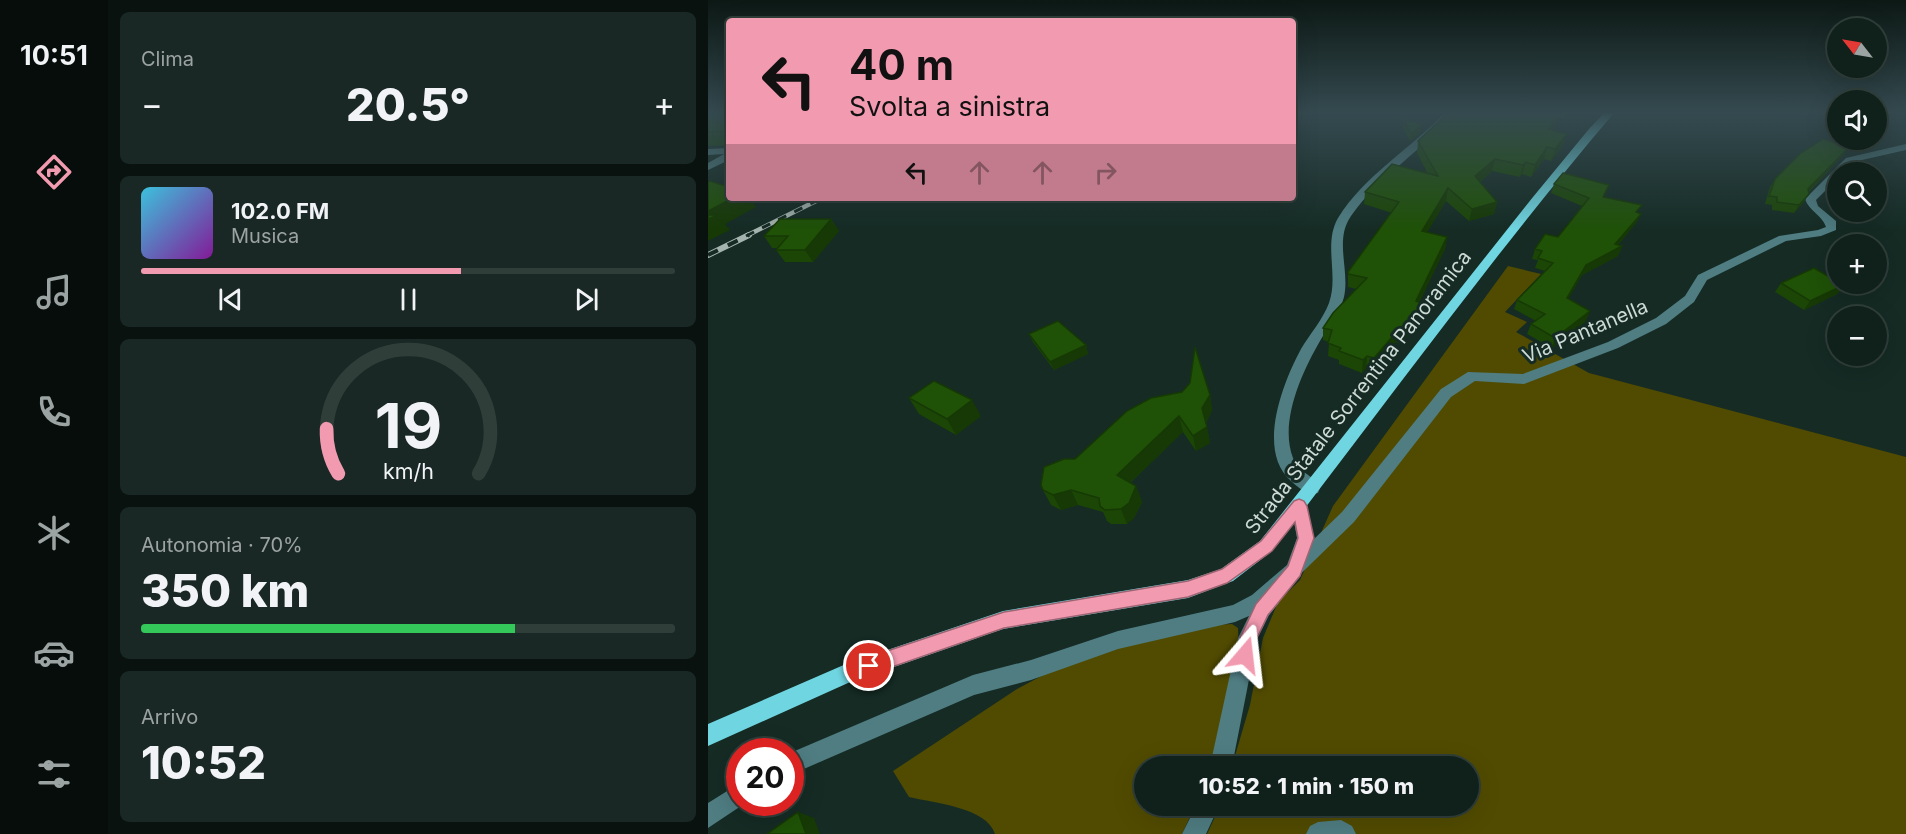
<!DOCTYPE html>
<html lang="it">
<head>
<meta charset="utf-8">
<style>
  body { margin:0; font-family:Inter,sans-serif; background:#192824; color:#f1f3f6; height:100vh; display:flex; flex-direction:column; font-size:22px; white-space:nowrap }
  * { box-sizing:border-box; margin:0 }
  p { font-size:20px; color:#9ca3a3 }
  .icon { flex:none; width:33px; height:33px; fill:none; stroke:currentColor; stroke-width:2; stroke-linecap:round; stroke-linejoin:round }
  .map { position:relative; flex:1; overflow:hidden }
  .sheet { display:flex; flex-direction:column; gap:12px; padding:12px; background:#09120f; width:600px }
  .sheet>* { flex:none }
  .banner { position:absolute; left:18px; top:18px; width:570px; height:183px; border-radius:6px; box-shadow:0 6px 24px #0002,0 0 0 2px #303e3a; background:#f29ab0; color:#111; overflow:hidden }
  .needle { width:39px; rotate:301deg }
  .tools { position:absolute; left:1119px; top:18px; display:grid; gap:12px }
  .tools a { display:grid; place-items:center; width:60px; height:60px; border-radius:50%; background:#10201b; box-shadow:0 6px 24px #0002,0 0 0 2px #303e3a; font-size:30px }
  .speed { position:absolute; left:18px; top:738px; display:flex; gap:12px; font-size:30px; font-weight:700; text-align:center }
  .speed>* { display:grid; place-content:center; width:78px; height:78px; border-radius:50%; background:#10201b; box-shadow:0 6px 24px #0002,0 0 0 2px #303e3a; line-height:1 }
  .speed .limit { border:9px solid #d22; background:#fff; color:#111 }
  .pin { position:absolute; display:grid; place-items:center; width:51px; height:51px; color:#fff; margin:-26px; border:3px solid #fff; border-radius:50%; box-shadow:0 2px 6px #0007 }
  .me { position:absolute; width:66px; margin:-33px; rotate:17deg; stroke-linejoin:round; filter:drop-shadow(0 0 4px #0008) }
  .turn { display:flex; align-items:center; gap:21px; height:126px; padding:0 24px; font-size:27px }
  .turn .icon { width:78px; height:78px; stroke-width:2.5 }
  .turn b { display:block; font-size:42px; line-height:51px }
  .lanes { display:flex; align-items:center; height:57px; padding:0 24px; background:#0003; justify-content:center; gap:30px; direction:ltr }
  .lanes .off { opacity:.35 }
  .big { font-size:45px; font-weight:800; line-height:1.1 }
  .sheet .card { flex:1; display:flex; flex-direction:column; justify-content:center; gap:9px; min-width:0; padding:0 21px; border-radius:9px; background:#192824 }
  .sheet .dial { align-items:center; gap:0 }
  .dial svg { height:156px; overflow:visible; fill:none; stroke:#303e3a; stroke-width:7; stroke-linecap:round; text-anchor:middle }
  .dial text { fill:#f1f3f6; stroke:none }
  .song { display:flex; align-items:center; gap:18px }
  .cover { width:72px; height:72px; border-radius:9px; background:linear-gradient(135deg,hsl(190 70% 55%),hsl(290 70% 35%)) }
  .played { height:6px; border-radius:3px; background:linear-gradient(90deg,#f29ab0 60%,#303e3a 60%) }
  .keys { display:flex; justify-content:space-around; direction:ltr }
  .heat { display:flex; justify-content:space-between; align-items:center; font-size:33px; direction:ltr }
  .charge { height:9px; border-radius:4px; background:linear-gradient(90deg,#34c759 70%,#303e3a 0) }
  .trip { position:absolute; left:426px; top:756px; width:345px; height:60px; border-radius:30px; background:#10201b; box-shadow:0 6px 24px #0002,0 0 0 2px #303e3a; font-weight:800; line-height:60px; text-align:center }
  main { display:flex; flex:1; min-height:0 }
  .tab-bar { display:flex; flex-direction:column; width:108px; justify-content:space-around; align-items:center; background:#060d0b; color:#9ca3a3 }
  .tab-bar .icon { width:42px; height:42px }
  .tab-bar .active { color:#f29ab0 }
  .tab-bar b { font-size:27px; color:#f1f3f6 }
  .map>svg:first-child { display:block }
  .green { fill:#514b01 }
  .lines { fill:none; stroke-linecap:round; stroke-linejoin:round }
  .minor { fill:#4f7d82; fill-rule:evenodd }
  .major { fill:#6fd5e1; fill-rule:evenodd }
  .rail-far1-casing { stroke:#a4b3ad; stroke-width:4.5 }
  .rail-casing { stroke:#a4b3ad; stroke-width:6 }
  .rail-far1 { stroke:#152b24; stroke-width:3; stroke-dasharray:9; stroke-linecap:butt }
  .rail { stroke:#152b24; stroke-width:4; stroke-dasharray:11; stroke-linecap:butt }
  .wall { fill:#1b4606 }
  .shaded-wall { fill:#163905 }
  .building { fill:#1f5107; stroke:#163905; stroke-width:1.5 }
  .route { fill:#f29ab0; stroke:#9d6472; stroke-width:1.5 }
  .labels { text-anchor:middle; stroke-width:6; stroke-linejoin:round; paint-order:stroke }
  .street-label { font-size:20px; fill:#cddad5; stroke:#152b24 }
</style>
</head>
<body>
<main>
<nav class="tab-bar">
<b>10:51</b>
<svg class="icon active" aria-label="directions" viewBox="0 0 24 24"><path d="M12 3l9 9-9 9-9-9zM9 14v-3h6M13 9l2 2-2 2"/></svg>
<svg class="icon" aria-label="music" viewBox="0 0 24 24"><path d="M9 18V5l10-2v13"/><circle cx="6" cy="18" r="3"/><circle cx="16" cy="16" r="3"/></svg>
<svg class="icon" aria-label="phone" viewBox="0 0 24 24"><path d="M5 4h4l2 5-3 2q2 4 5 5l2-3 5 2v4C11 20 4 13 5 4z"/></svg>
<svg class="icon" aria-label="climate" viewBox="0 0 24 24"><path d="M12 3v18M4 7l16 10M4 17L20 7"/></svg>
<svg class="icon" aria-label="car" viewBox="0 0 24 24"><path d="M5 17H2v-5l4-1 3-4h7l3 4 3 1v5h-3M9 17h6M6 11h13"/><circle cx="7" cy="17" r="2"/><circle cx="17" cy="17" r="2"/></svg>
<svg class="icon" aria-label="filters" viewBox="0 0 24 24"><path d="M4 7h16M4 17h16"/><circle cx="9" cy="7" r="2"/><circle cx="15" cy="17" r="2"/></svg>
</nav>
<section class="sheet">
<div class="card"><p>Clima</p>
<div class="heat"><a>−</a><b class="big">20.5°</b><a>+</a></div>
</div>
<div class="card">
<div class="song"><i class="cover"></i><div><b>102.0 FM</b><p>Musica</p></div></div>
<div class="played"></div>
<div class="keys"><svg class="icon" aria-label="previous" viewBox="0 0 24 24"><path d="M18 5L8 12l10 7zM5 5v14"/></svg><svg class="icon" aria-label="pause" viewBox="0 0 24 24"><path d="M8 5v14M16 5v14"/></svg><svg class="icon" aria-label="next" viewBox="0 0 24 24"><path d="M6 5l10 7-10 7zM19 5v14"/></svg></div>
</div>
<div class="card dial"><svg viewBox="0 0 100 80">
<path d="M14 69A42 42 0 1 1 86 69"/>
<path d="M14 69A42 42 0 0 1 8 46" stroke="#f29ab0"/>
<text x="50" y="56" font-size="32" font-weight="700">19</text>
<text x="50" y="72" font-size="11">km/h</text>
</svg></div>
<div class="card"><p>Autonomia · 70%</p><b class="big">350 km</b><div class="charge"></div></div>
<div class="card"><p>Arrivo</p><b class="big">10:52</b></div>
</section>
<div class="map">
<svg width="1198" height="834" viewBox="0 0 1198 834">
  <rect width="100%" height="100%" fill="#152b24"/>
  <path class="green" d="M 800,266 L 833,274 L 797,312 L 819,322 L 808,332 L 881,373 L 1198,457 L 1198,834 L 499,834 L 512,806 L 760,806 L 760,766 L 524,766 L 542,705 L 555,638 L 570,602 L 592,580 L 625,506 Z
    M 524,624 L 530,628 L 531,652 L 504,766 L 436,766 L 436,806 L 487,806 L 474,834 L 287,834 C 279,807 225,803 201,797 L 185,771 L 309,689 L 375,654 L 507,625 Z"/>
  <g class="lines">
    <path class="minor" d="M 737,113 L 747,113 C 715,150 671,176 643,216 C 626,240 642,270 636,297 C 632,313 620,327 612,341 C 594,372 571,422 585,458 C 590,472 606,475 612,488 L 610,493 C 599,496 591,488 583,481 C 548,451 575,382 593,349 C 602,334 615,319 621,303 C 631,275 615,244 630,218 C 656,176 703,148 737,113 Z
      M 1198,144 L 1198,150 L 1145,162 L 1135,172 L 1130,172 L 1130,178 L 1108,200 L 1110,206 L 1128,221 L 1128,230 L 1113,236 L 1078,241 L 999,280 L 986,302 L 958,324 L 910,348 L 816,384 L 767,381 L 743,397 L 646,522 L 572,594 L 571,603 L 561,615 L 549,639 L 524,766 L 502,766 L 530,638 L 541,616 L 527,622 L 410,649 L 323,680 L 266,695 L 82,775 L 82,753 L 265,675 L 323,660 L 410,631 L 525,605 L 544,595 L 579,565 L 589,538 L 583,506 L 585,501 L 591,499 L 597,501 L 606,539 L 634,512 L 733,389 L 760,372 L 815,374 L 900,342 L 948,318 L 977,296 L 990,275 L 1071,236 L 1110,230 L 1118,227 C 1114,215 1101,211 1097,199 L 1138,158 Z
      M 21,148 L 21,160 L 0,170 L 0,163 L 16,154 L 0,155 L 0,149 Z
      M 32,783 L 32,802 L 39,802 L 0,828 L 0,803 Z
      M 488,806 L 511,806 L 498,834 L 474,834 Z
      M 633,820 L 644,826 L 648,834 L 598,834 L 602,826 L 610,822 Z"/>
    <path class="major" d="M 896,113 L 906,113 C 786,254 677,405 564,551 L 525,581 L 480,598 L 295,629 L 140,683 L 0,746 L 0,724 L 138,664 L 295,611 L 480,580 L 513,569 L 552,541 L 825,197 L 881,129 Z"/>
    <defs>
      <path id="rail-far1" d="M 38,236 L 114,198"/>
      <path id="rail" d="M 0,255 L 41,235"/>
    </defs>
    <use href="#rail-far1" class="rail-far1-casing"/>
    <use href="#rail" class="rail-casing"/>
    <use href="#rail-far1" class="rail-far1"/>
    <use href="#rail" class="rail"/>
  </g>
  <path class="wall" d="M 0,113 L 21,113 L 21,145 L 0,146 Z
    M 740,113 L 858,113 L 856,119 L 845,116 L 847,129 L 846,131 L 855,146 L 843,161 L 836,159 L 823,177 L 814,174 L 812,177 L 784,171 L 772,182 L 789,202 L 786,214 L 761,221 L 738,201 L 719,232 L 739,237 L 737,249 L 711,302 L 717,318 L 692,344 L 688,342 L 665,370 L 658,368 L 654,373 L 631,364 L 631,360 L 620,356 L 621,342 L 615,340 L 615,328 L 648,289 L 640,287 L 640,272 L 684,213 L 656,204 L 657,192 L 720,174 L 709,153 L 710,141 Z
    M 696,120 L 713,132 L 702,141 L 695,128 Z
    M 1141,147 L 1136,154 L 1101,192 L 1096,202 L 1086,213 L 1064,210 L 1064,205 L 1057,204 L 1062,187 L 1067,179 Z
    M 846,184 L 896,197 L 933,214 L 928,223 L 910,245 L 914,246 L 910,256 L 874,275 L 860,299 L 878,321 L 844,348 L 819,334 L 823,324 L 828,321 L 806,309 L 809,300 L 837,271 L 827,268 L 830,260 L 824,259 L 827,249 L 850,237 L 874,206 L 843,193 Z
    M 123,219 L 131,231 L 105,262 L 77,262 L 68,250 L 70,248 L 64,248 L 56,236 Z
    M 1073,283 L 1136,285 L 1129,294 L 1096,310 L 1067,292 Z
    M 321,334 L 378,345 L 380,354 L 346,370 L 325,342 Z
    M 502,395 L 504,410 L 498,423 L 502,443 L 488,451 L 475,432 L 422,483 L 428,486 L 434,502 L 426,518 L 419,524 L 403,524 L 399,521 L 395,512 L 370,505 L 353,510 L 343,505 L 335,490 L 367,459 Z
    M 201,398 L 273,416 L 248,435 L 211,414 Z"/>
  <path class="shaded-wall" d="M 850,117 L 847,129 L 836,141 L 840,129 Z
    M 714,124 L 713,132 L 702,141 L 703,134 Z
    M 859,134 L 855,146 L 843,161 L 847,149 Z
    M 839,147 L 836,159 L 823,177 L 827,165 Z
    M 1141,147 L 1136,154 L 1095,197 L 1100,189 Z
    M 787,159 L 784,171 L 764,188 L 767,176 Z
    M 818,162 L 814,174 L 812,177 L 815,165 Z
    M 740,188 L 738,201 L 713,243 L 714,231 Z
    M 1101,194 L 1096,202 L 1086,213 L 1091,205 Z
    M 25,198 L 42,198 L 48,207 L 17,224 L 22,230 L 0,241 L 0,211 Z
    M 789,202 L 786,214 L 761,221 L 764,209 Z
    M 933,214 L 928,223 L 905,251 L 914,246 L 910,256 L 874,275 L 855,308 L 859,298 L 878,265 L 907,244 Z
    M 123,219 L 131,231 L 105,262 L 97,250 Z
    M 739,237 L 737,249 L 706,314 L 708,301 Z
    M 1136,285 L 1129,294 L 1096,310 L 1102,301 Z
    M 719,306 L 717,318 L 692,344 L 694,331 Z
    M 882,311 L 878,321 L 844,348 L 847,338 Z
    M 690,330 L 688,342 L 665,370 L 666,358 Z
    M 378,345 L 380,354 L 346,370 L 342,362 Z
    M 659,356 L 658,368 L 654,373 L 655,360 Z
    M 502,395 L 504,410 L 497,424 L 494,408 Z
    M 264,400 L 273,416 L 248,435 L 239,419 Z
    M 471,416 L 475,432 L 414,490 L 409,475 Z
    M 499,427 L 502,443 L 488,451 L 485,436 Z
    M 428,486 L 434,502 L 426,518 L 419,524 L 413,509 Z
    M 363,490 L 370,505 L 353,510 L 345,495 Z
    M 90,812 L 106,818 L 112,834 L 98,834 Z"/>
  <path class="building" d="M 0,113 L 21,113 L 21,131 L 0,132 Z
    M 740,113 L 845,113 L 845,116 L 850,117 L 840,129 L 859,134 L 847,149 L 839,147 L 827,165 L 818,162 L 815,165 L 787,159 L 767,176 L 789,202 L 764,209 L 740,188 L 714,231 L 739,237 L 708,301 L 719,306 L 694,331 L 690,330 L 666,358 L 659,356 L 655,360 L 631,351 L 633,348 L 620,343 L 624,330 L 615,328 L 625,313 L 659,278 L 640,274 L 640,272 L 691,202 L 657,192 L 684,164 L 730,176 L 710,141 Z
    M 696,120 L 714,124 L 703,134 Z
    M 1115,139 L 1141,147 L 1100,189 L 1101,194 L 1091,205 L 1069,202 L 1069,197 L 1061,196 L 1067,179 L 1093,153 Z
    M 855,173 L 901,185 L 895,197 L 934,205 L 928,212 L 933,214 L 907,244 L 914,246 L 878,265 L 859,298 L 882,311 L 847,338 L 823,324 L 837,314 L 809,300 L 845,263 L 830,258 L 834,251 L 827,249 L 837,234 L 850,237 L 881,198 L 846,184 Z
    M 2,181 L 21,187 L 21,198 L 25,198 L 0,211 L 0,182 Z
    M 0,215 L 10,215 L 0,219 Z
    M 72,219 L 123,219 L 97,250 L 68,250 L 80,236 L 56,236 Z
    M 1106,268 L 1130,282 L 1130,284 L 1132,284 L 1136,285 L 1102,301 L 1073,283 Z
    M 350,321 L 378,345 L 342,362 L 321,334 Z
    M 487,347 L 502,395 L 494,408 L 499,427 L 485,436 L 471,416 L 409,475 L 428,486 L 421,503 L 413,509 L 397,510 L 392,506 L 391,498 L 363,490 L 345,495 L 335,490 L 333,485 L 336,467 L 356,459 L 367,459 L 419,411 L 443,398 L 474,392 L 482,383 Z
    M 226,381 L 264,400 L 239,419 L 201,398 Z
    M 90,812 L 98,834 L 59,834 Z"/>
  <linearGradient id="sky" x2="0" y2="1"><stop stop-color="#0c1814"/><stop offset="0.49" stop-color="#354a50"/><stop offset="1" stop-color="#354a50" stop-opacity="0"/></linearGradient>
  <rect width="1198" height="230" fill="url(#sky)"/>
  <path class="route" d="M 591,499 L 596,501 L 599,506 L 606,538 L 592,576 L 560,615 L 549,638 L 543,661 L 537,664 L 531,661 L 528,655 L 532,638 L 548,604 L 580,566 L 590,538 L 587,522 L 564,551 L 519,583 L 480,597 L 296,628 L 161,675 L 155,673 L 152,666 L 155,660 L 161,657 L 296,612 L 480,581 L 514,569 L 553,541 L 586,501 Z"/>
  <g class="labels">
    <g class="street-label">
      <text transform="translate(877 331) rotate(-23)" y="7">Via Pantanella</text>
      <text transform="translate(650 392) rotate(-52)" y="7">Strada Statale Sorrentina Panoramica</text>
    </g>
  </g>
</svg>
<div class="tools">
<a><svg class="needle" viewBox="-14 -14 28 28"><path d="M0-13l5 13h-10z" fill="#e53935"/><path d="M0 13l5-13h-10z" fill="#9ca3a3"/></svg></a>
<a><svg class="icon" aria-label="sound" viewBox="0 0 24 24"><path d="M4 9h4l5-4v14l-5-4H4zM17 9q2 3 0 6"/></svg></a>
<a><svg class="icon" aria-label="search" viewBox="0 0 24 24"><circle cx="10" cy="10" r="6"/><path d="M15 15l6 6"/></svg></a>
<a>+</a>
<a>−</a>
</div>
<div class="speed"><div class="limit">20</div></div>
<div class="pin" style="left:161px;top:666px;background:#d93025"><svg class="icon" aria-label="arrive" viewBox="0 0 24 24"><path d="M6 21V4h12l-3 4 3 4H6"/></svg></div>
<svg class="me" style="left:537px;top:655px" viewBox="-20 -20 40 40"><path d="M0-17L14 15 0 8-14 15z" fill="#f29ab0" stroke="#fff" stroke-width="4"/></svg>
<div class="trip">10:52 · 1 min · 150 m</div>
<div class="banner">
<div class="turn"><svg class="icon" aria-label="left" viewBox="0 0 24 24"><path d="M17 20v-9H6M10 6l-5 5 5 5"/></svg><div><b>40 m</b>Svolta a sinistra</div></div>
<div class="lanes"><svg class="icon" aria-label="left" viewBox="0 0 24 24"><path d="M17 20v-9H6M10 6l-5 5 5 5"/></svg><svg class="icon off" aria-label="ahead" viewBox="0 0 24 24"><path d="M12 20V5M6 11l6-6 6 6"/></svg><svg class="icon off" aria-label="ahead" viewBox="0 0 24 24"><path d="M12 20V5M6 11l6-6 6 6"/></svg><svg class="icon off" aria-label="right" viewBox="0 0 24 24"><path d="M7 20v-9h11M14 6l5 5-5 5"/></svg></div>
</div>
</div>
</main>
</body>
</html>
